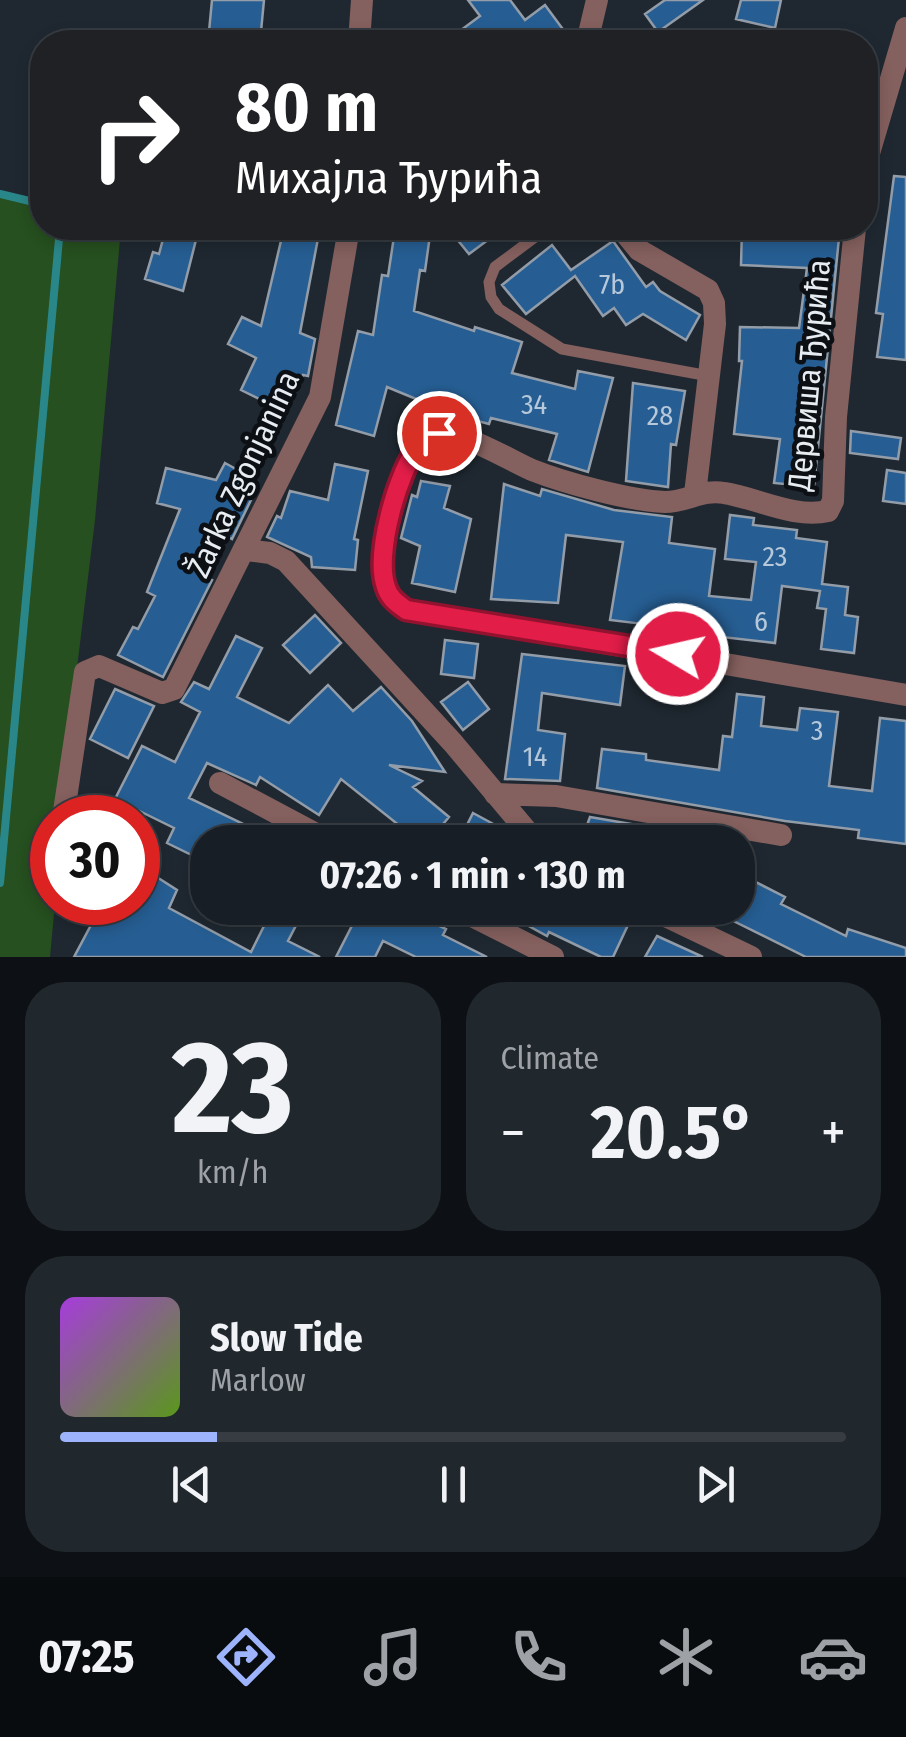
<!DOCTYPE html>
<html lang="en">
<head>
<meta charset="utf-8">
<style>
  body { margin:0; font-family:"Fira Sans Condensed",sans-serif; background:#20272d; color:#f1f3f6; height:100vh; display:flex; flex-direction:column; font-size:38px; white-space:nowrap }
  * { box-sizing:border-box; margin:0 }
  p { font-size:32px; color:#9ea2a7 }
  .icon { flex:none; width:55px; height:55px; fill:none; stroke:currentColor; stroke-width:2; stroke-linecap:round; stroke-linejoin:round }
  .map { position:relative; height:957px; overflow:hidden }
  .panel { display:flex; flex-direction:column; gap:25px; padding:25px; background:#0d1014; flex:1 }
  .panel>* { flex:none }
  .top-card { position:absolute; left:30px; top:30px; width:848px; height:210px; border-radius:40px; box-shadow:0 5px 15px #0003,0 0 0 2px #363c42; background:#202124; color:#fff; overflow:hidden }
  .speed { position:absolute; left:30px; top:795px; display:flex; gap:20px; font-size:50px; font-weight:700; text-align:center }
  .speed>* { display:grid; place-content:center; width:130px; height:130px; border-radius:50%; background:#171e25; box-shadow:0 5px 15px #0003,0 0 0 2px #363c42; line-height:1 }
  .speed .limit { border:15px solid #d22; background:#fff; color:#111 }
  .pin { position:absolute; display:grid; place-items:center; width:85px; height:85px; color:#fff; margin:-42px; border:5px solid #fff; border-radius:50%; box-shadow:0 2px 10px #0007 }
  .me { position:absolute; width:110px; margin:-55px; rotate:279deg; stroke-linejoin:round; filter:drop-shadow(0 0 8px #0008) }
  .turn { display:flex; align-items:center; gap:35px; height:210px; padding:0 40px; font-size:45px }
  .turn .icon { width:130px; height:130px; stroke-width:2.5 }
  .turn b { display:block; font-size:70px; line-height:85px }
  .big { font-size:75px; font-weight:700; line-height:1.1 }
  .panel .widget { flex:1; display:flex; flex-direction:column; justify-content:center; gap:15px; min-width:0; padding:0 35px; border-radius:40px; background:#20272d }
  .panel .dial { align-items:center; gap:0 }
  .dial b { font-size:130px; line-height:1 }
  .song { display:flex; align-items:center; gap:30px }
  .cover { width:120px; height:120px; border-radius:15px; background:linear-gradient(135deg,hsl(280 70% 55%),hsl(90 70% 35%)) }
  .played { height:10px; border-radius:5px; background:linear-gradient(90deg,#9db4fd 20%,#363c42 20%) }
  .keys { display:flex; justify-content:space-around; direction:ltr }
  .heat { display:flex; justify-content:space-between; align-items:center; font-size:55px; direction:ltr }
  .panel .tiles { flex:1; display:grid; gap:25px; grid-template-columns:1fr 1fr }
  .widget:last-child { grid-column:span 2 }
  .trip { position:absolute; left:190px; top:825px; width:565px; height:100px; border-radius:40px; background:#171e25; box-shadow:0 5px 15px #0003,0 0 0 2px #363c42; font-weight:700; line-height:100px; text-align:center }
  .tabs { display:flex; height:160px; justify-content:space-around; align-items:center; background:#090c0f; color:#9ea2a7 }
  .tabs .icon { width:70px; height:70px }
  .tabs .on { color:#9db4fd }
  .tabs b { font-size:45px; color:#f1f3f6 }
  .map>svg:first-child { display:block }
  .green { fill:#26501f }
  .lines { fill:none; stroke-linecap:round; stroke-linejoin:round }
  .stream { stroke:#2a8789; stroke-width:8 }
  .building { fill:#265e93; stroke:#939da9; stroke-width:2.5 }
  .service { stroke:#84605e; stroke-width:11 }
  .minor { stroke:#84605e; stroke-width:22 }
  .route-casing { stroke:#92132f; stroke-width:25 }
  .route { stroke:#e11d48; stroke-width:18 }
  .labels { text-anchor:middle; stroke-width:9; stroke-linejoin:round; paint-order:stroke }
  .number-label { font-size:28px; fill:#b6c8da }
  .street-label { font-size:32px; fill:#e6ecf2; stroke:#0c1014 }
</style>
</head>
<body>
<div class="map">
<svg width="906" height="957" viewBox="0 0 906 957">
  <rect width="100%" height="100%" fill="#1f2831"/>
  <path class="green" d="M 0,197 L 42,206 L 42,228 L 121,228 L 95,520 L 67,750 L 52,818 L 55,903 L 50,957 L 0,957 Z"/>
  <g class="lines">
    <path class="stream" d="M 0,194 L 42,204
      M 0,883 L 60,228"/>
  </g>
  <path class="building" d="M 212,0 L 264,0 L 260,42 L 208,42 Z
    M 468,0 L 510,0 L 525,20 L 545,5 L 562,28 L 543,42 L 501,42 L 494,34 L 483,42 L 445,42 L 480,16 Z
    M 665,0 L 703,0 L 658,32 L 645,14 Z
    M 741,0 L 781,0 L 775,28 L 736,19 Z
    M 894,176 L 906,177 L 906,360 L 877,357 L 883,314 L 876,313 Z
    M 166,228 L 199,228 L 183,291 L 145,279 L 153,252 L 159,254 Z
    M 284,228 L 320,228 L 300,333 L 315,339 L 308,376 L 303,375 L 286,412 L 241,390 L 256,358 L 228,344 L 242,317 L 261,326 Z
    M 469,228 L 504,228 L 469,254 L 456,238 Z
    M 742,228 L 840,228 L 814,487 L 774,483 L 780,439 L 734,434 L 742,361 L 739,361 L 740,327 L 799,328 L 807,268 L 741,265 Z
    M 395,230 L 430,235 L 425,271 L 420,270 L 414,311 L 474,331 L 475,327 L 522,342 L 512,373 L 575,389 L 578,371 L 613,378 L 588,472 L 549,460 L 557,434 L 491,418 L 489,424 L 455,415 L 387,387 L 374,436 L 336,425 L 358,331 L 373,335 L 382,275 L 388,276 Z
    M 613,241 L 646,287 L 653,282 L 660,291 L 700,315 L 686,340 L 643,314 L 626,325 L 614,308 L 603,316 L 575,276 L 526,314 L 502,285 L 552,245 L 571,270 Z
    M 633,383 L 685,391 L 676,445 L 671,444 L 668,487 L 626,481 Z
    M 851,431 L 901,438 L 898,459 L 850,453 Z
    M 225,463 L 245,474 L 236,491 L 251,500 L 232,539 L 217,531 L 199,574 L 212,580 L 163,677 L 118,655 L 133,627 L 138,629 L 155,596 L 147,592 L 180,509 L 157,503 L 166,468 L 216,480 Z
    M 335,464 L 368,471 L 354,539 L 358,540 L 355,570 L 312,567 L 311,557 L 267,537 L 277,516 L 281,518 L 290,491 L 328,500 Z
    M 887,470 L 906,473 L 906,504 L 883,501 Z
    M 421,481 L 450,486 L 444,508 L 471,519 L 455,592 L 412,583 L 420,546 L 401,538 L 412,495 L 417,497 Z
    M 504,484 L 540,496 L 542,489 L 614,510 L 672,517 L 669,543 L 715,549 L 709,596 L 751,600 L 756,562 L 725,559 L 730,515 L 754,518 L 753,525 L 797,530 L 796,538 L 827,542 L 822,584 L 848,587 L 845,615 L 858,617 L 854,653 L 821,649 L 826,609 L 817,608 L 820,591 L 782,586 L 775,643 L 669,631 L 669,627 L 610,620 L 623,542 L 566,535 L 558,603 L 491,599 Z
    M 315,615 L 341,643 L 310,673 L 283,645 Z
    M 236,636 L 262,648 L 237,697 L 289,723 L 328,685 L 353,711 L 381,687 L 412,721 L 445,772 L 389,765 L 422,781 L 413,787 L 449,817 L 428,842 L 420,842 L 341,779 L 319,815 L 260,777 L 256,785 L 207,763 L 189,798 L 281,842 L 208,842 L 208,863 L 167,843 L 174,828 L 115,799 L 142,746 L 175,762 L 200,712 L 181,702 L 194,682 L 209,689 Z
    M 445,640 L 478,644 L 474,678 L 441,674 Z
    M 522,654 L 625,666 L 620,705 L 542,693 L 538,730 L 565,734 L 560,781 L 505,779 Z
    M 468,682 L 489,709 L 463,730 L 441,702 Z
    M 115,689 L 154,706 L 128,758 L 90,739 Z
    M 737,694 L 764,697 L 761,726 L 797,730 L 800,708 L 838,712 L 829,786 L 872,791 L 880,718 L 906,721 L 906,844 L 858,838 L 859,830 L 785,821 L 597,788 L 602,749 L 646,754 L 646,760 L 719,770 L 723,736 L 732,737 Z
    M 473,813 L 508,832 L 517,842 L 488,842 L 464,831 Z
    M 590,817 L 672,831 L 667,842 L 658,842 L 638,833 L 635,842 L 581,842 Z
    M 138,865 L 177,890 L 169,908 L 251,952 L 273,908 L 305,908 L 288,941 L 320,957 L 74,957 L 91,925 L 47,902 L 138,902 Z
    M 738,873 L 785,897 L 781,904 L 846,936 L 848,929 L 906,948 L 906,957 L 806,957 L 707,908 L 738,908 Z
    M 361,908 L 402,908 L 446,929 L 443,935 L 487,957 L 416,957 L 383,941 L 375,957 L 336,957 Z
    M 496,908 L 593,908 L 628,925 L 613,957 L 601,957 L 549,932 L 547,936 Z
    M 657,936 L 703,957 L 645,957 Z"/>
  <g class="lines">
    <path class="service" d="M 547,228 L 495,267 L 489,282 L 491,297 L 499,309 L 562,349 L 709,376"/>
    <path class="minor" d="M 359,42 L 362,0
      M 587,42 L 597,0
      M 865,167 L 906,28
      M 621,228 L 639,250 L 708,290 L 714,303 L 715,324 L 695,494
      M 855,228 L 836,417 L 833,501 L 828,511 C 795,519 757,498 724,493 C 702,489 687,502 665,502 C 631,501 565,483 532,470 C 510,461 456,426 433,435 C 406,446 392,509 386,535 C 380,565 379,592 406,609 L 906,695
      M 246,550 L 270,553 L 286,561 L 453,743 L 536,842
      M 220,783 L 331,842
      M 495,794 L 556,796 L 781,835
      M 63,818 L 85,672 L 99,666 L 162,693 L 174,689 L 320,397 L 349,228
      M 456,908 L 553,957
      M 649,908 L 751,957"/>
  </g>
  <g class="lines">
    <defs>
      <path id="route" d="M 439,433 C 432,436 424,439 419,445 C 398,471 374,555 386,587 C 389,598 397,603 406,610 L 678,654"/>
    </defs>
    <use href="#route" class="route-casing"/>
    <use href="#route" class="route"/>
  </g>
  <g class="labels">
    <g class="number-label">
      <text x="612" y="294">7b</text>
      <text x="534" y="414">34</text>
      <text x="660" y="425">28</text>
      <text x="775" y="566">23</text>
      <text x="761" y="631">6</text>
      <text x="817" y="740">3</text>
      <text x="535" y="766">14</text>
    </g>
    <g class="street-label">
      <text transform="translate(809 375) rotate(-85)" y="11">Дервиша Ђурића</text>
      <text transform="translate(243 474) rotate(-65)" y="11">Žarka Zgonjanina</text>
    </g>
  </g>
</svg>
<div class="speed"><div class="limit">30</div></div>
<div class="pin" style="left:439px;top:433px;background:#d93025"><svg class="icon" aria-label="arrive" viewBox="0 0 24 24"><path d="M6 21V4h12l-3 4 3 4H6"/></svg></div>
<svg class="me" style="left:678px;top:654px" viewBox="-20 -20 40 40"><circle r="17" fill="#e11d48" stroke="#fff" stroke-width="3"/><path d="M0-11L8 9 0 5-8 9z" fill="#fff"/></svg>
<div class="trip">07:26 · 1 min · 130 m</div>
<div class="top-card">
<div class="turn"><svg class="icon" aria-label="right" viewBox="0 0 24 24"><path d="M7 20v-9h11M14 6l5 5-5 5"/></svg><div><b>80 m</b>Михајла Ђурића</div></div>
</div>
</div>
<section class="panel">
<div class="tiles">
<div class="widget dial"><b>23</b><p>km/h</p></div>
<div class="widget"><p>Climate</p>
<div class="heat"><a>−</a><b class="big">20.5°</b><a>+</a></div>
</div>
<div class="widget">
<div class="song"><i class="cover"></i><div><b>Slow Tide</b><p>Marlow</p></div></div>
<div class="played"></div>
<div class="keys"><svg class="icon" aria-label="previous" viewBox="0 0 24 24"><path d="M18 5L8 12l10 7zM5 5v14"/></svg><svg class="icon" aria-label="pause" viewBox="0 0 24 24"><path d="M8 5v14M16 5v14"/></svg><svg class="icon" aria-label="next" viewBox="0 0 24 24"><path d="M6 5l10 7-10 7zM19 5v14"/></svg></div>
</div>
</div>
</section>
<nav class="tabs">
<b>07:25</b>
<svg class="icon on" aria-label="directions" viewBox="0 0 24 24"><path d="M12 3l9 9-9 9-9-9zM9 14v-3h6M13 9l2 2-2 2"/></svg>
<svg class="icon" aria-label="music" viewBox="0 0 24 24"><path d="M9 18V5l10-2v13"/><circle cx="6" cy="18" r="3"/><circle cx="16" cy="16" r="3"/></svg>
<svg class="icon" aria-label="phone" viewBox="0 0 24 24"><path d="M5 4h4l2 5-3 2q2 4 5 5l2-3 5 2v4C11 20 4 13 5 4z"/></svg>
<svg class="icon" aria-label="climate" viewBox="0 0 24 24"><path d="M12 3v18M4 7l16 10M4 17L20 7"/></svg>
<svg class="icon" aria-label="car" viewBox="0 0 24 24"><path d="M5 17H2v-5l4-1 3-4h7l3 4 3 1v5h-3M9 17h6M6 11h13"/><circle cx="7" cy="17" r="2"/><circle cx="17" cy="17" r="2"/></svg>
</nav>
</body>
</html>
